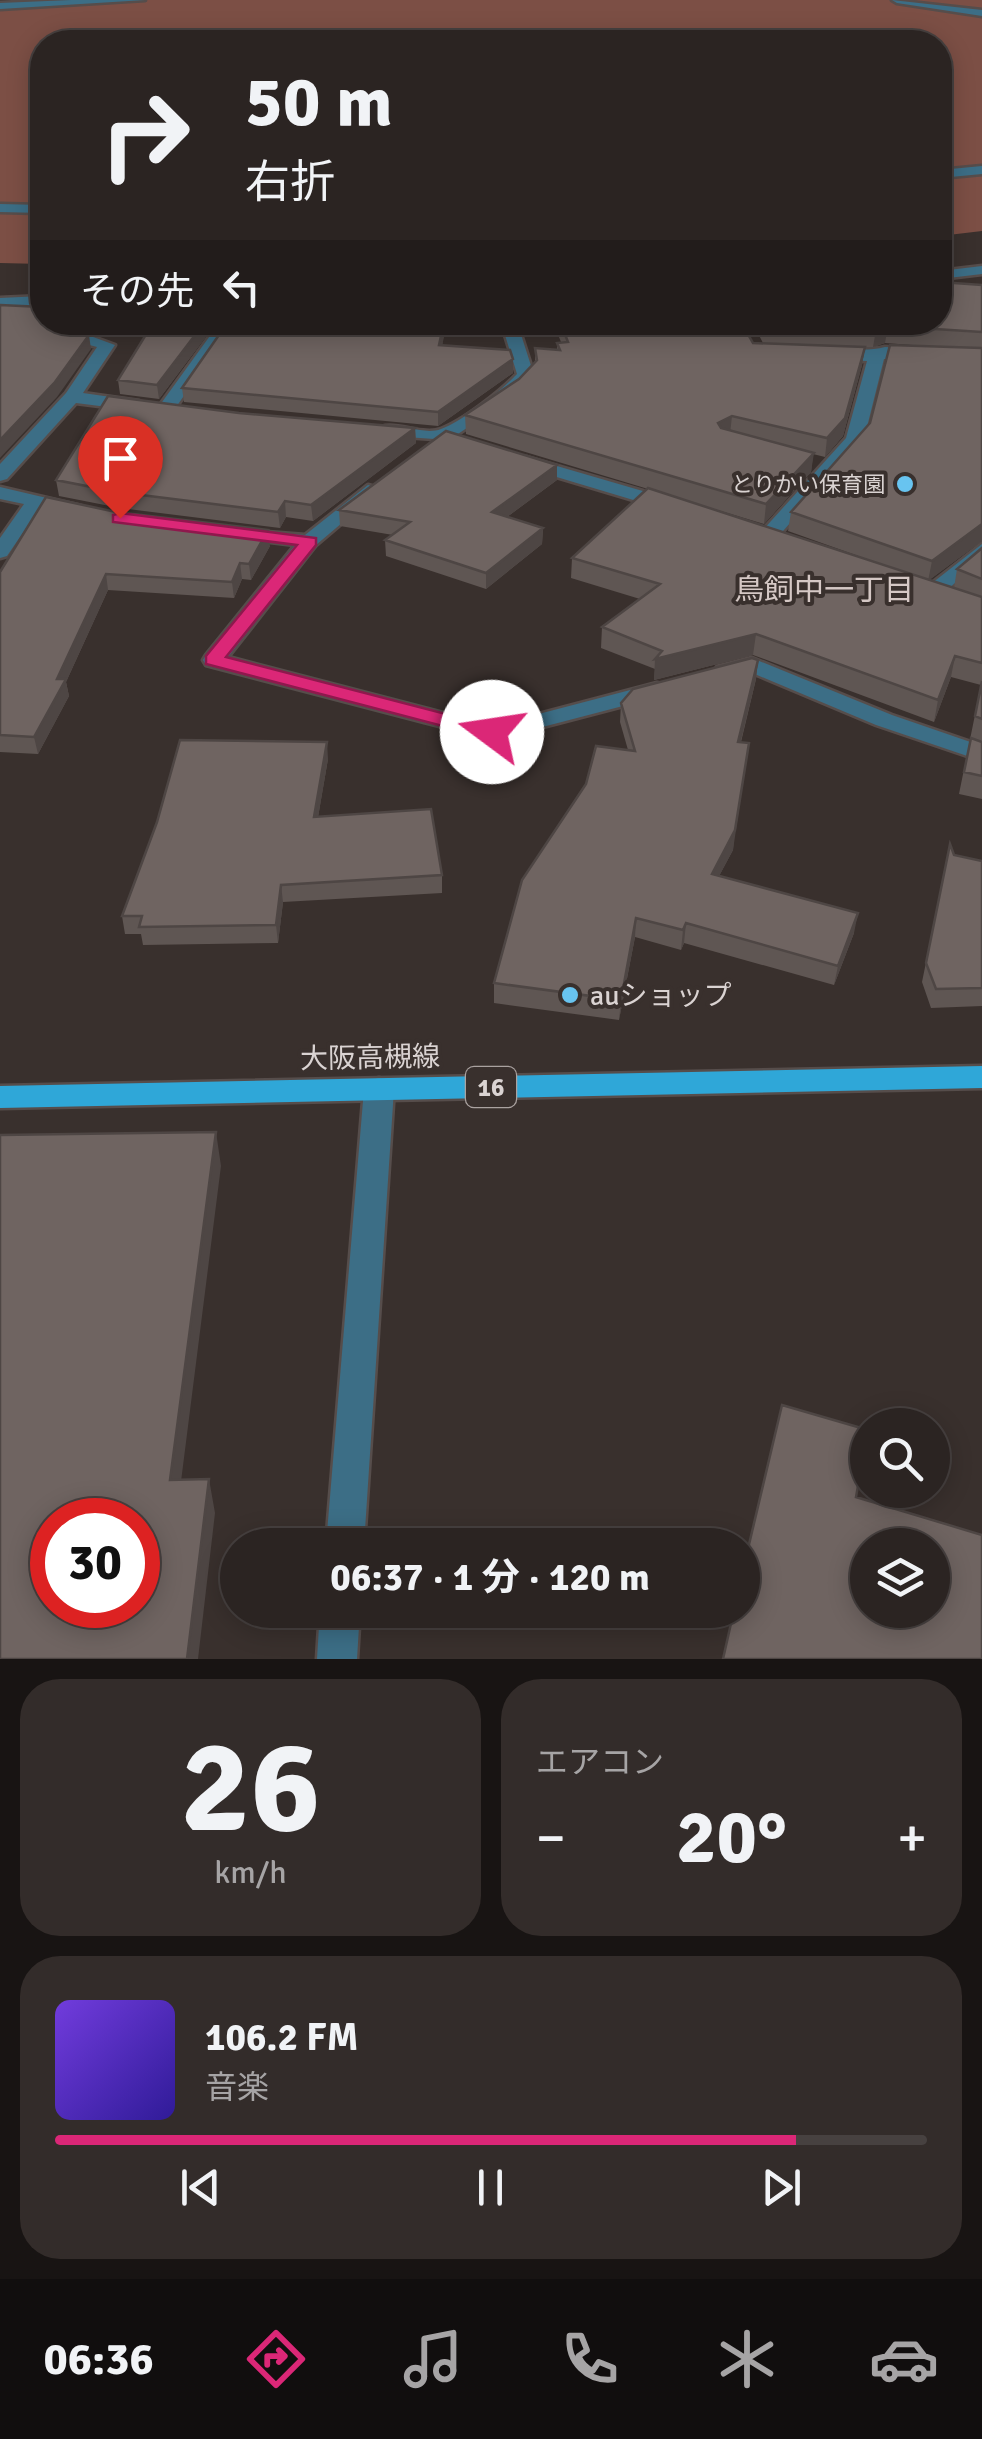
<!DOCTYPE html>
<html lang="ja">
<head>
<meta charset="utf-8">
<style>
  body { margin:0; font-family:Signika,"Noto Sans JP",sans-serif; background:#332c2a; color:#f1f3f6; height:100vh; display:flex; flex-direction:column; font-size:38px; white-space:nowrap }
  * { box-sizing:border-box; margin:0 }
  p { font-size:32px; color:#a6a4a5 }
  .icon { flex:none; width:55px; height:55px; fill:none; stroke:currentColor; stroke-width:2; stroke-linecap:round; stroke-linejoin:round }
  .map { position:relative; height:1659px; overflow:hidden }
  .panel { display:flex; flex-direction:column; gap:20px; padding:20px; background:#181413; flex:1 }
  .panel>* { flex:none }
  .top-card { position:absolute; left:30px; top:30px; width:922px; height:305px; border-radius:40px; box-shadow:0 5px 25px #0003,0 0 0 2px #474140; background:#2b2422; color:#f1f3f6; overflow:hidden }
  .controls { position:absolute; left:850px; top:1408px; display:grid; gap:20px }
  .controls a { display:grid; place-items:center; width:100px; height:100px; border-radius:50%; background:#2b2422; box-shadow:0 5px 25px #0003,0 0 0 2px #474140; font-size:50px }
  .speed { position:absolute; left:30px; top:1498px; display:flex; gap:20px; font-size:50px; font-weight:700; text-align:center }
  .speed>* { display:grid; place-content:center; width:130px; height:130px; border-radius:50%; background:#2b2422; box-shadow:0 5px 25px #0003,0 0 0 2px #474140; line-height:1 }
  .speed .limit { border:15px solid #d22; background:#fff; color:#111 }
  .pin { position:absolute; display:grid; place-items:center; width:85px; height:85px; color:#fff; margin:-102px -42px; border-radius:50% 50% 50% 0; rotate:-45deg; box-shadow:0 0 10px #0007 }
  .pin .icon { rotate:45deg }
  .me { position:absolute; width:110px; margin:-55px; rotate:284deg; stroke-linejoin:round; filter:drop-shadow(0 0 8px #0008) }
  .turn { display:flex; align-items:center; gap:35px; height:210px; padding:0 50px; font-size:45px }
  .turn .icon { width:130px; height:130px; stroke-width:2.5 }
  .turn b { display:block; font-size:70px; line-height:85px }
  .then { display:flex; align-items:center; height:95px; padding:0 50px; background:#0003; gap:20px; font-size:38px }
  .big { font-size:75px; font-weight:700; line-height:1.1 }
  .panel .widget { flex:1; display:flex; flex-direction:column; justify-content:center; gap:15px; min-width:0; padding:0 35px; border-radius:40px; background:#332c2a }
  .panel .dial { align-items:center; gap:0 }
  .dial b { font-size:130px; line-height:1 }
  .song { display:flex; align-items:center; gap:30px }
  .cover { width:120px; height:120px; border-radius:15px; background:linear-gradient(135deg,hsl(260 70% 55%),hsl(250 70% 35%)) }
  .played { height:10px; border-radius:5px; background:linear-gradient(90deg,#db2777 85%,#474140 85%) }
  .keys { display:flex; justify-content:space-around; direction:ltr }
  .heat { display:flex; justify-content:space-between; align-items:center; font-size:55px; direction:ltr }
  .panel .tiles { flex:1; display:grid; gap:20px; grid-template-columns:1fr 1fr }
  .widget:last-child { grid-column:span 2 }
  .trip { position:absolute; left:220px; top:1528px; width:540px; height:100px; border-radius:50px; background:#2b2422; box-shadow:0 5px 25px #0003,0 0 0 2px #474140; font-weight:700; line-height:100px; text-align:center }
  .tab-bar { display:flex; height:160px; justify-content:space-around; align-items:center; background:#110e0e; color:#a6a4a5 }
  .tab-bar .icon { width:70px; height:70px }
  .tab-bar .on { color:#db2777 }
  .tab-bar b { font-size:45px; color:#f1f3f6 }
  .map>svg:first-child { display:block }
  .green { fill:#7c4f45 }
  .lines { fill:none; stroke-linecap:round; stroke-linejoin:round }
  .minor-casing { stroke:#564d4b; stroke-width:5 }
  .major-casing { stroke:#564d4b; stroke-width:5 }
  .minor { fill:#3c6e86; fill-rule:evenodd }
  .major { fill:#2fa7d8; fill-rule:evenodd }
  .wall { fill:#5f5653; fill-rule:evenodd }
  .shaded-wall { fill:#4e4644 }
  .building { fill:#6f6461; stroke:#4e4644; stroke-width:2.5; fill-rule:evenodd }
  .route { fill:#db2777; stroke:#8e194d; stroke-width:2.5 }
  .poi-dot { fill:#68c4f0; stroke:#39302d; stroke-width:4 }
  .labels { text-anchor:middle; stroke-width:8; stroke-linejoin:round; paint-order:stroke }
  .far-poi-label { font-size:22px; fill:#dad3d2; stroke:#39302d; text-anchor:end }
  .shield { fill:#39302d; stroke:#aaa2a0; stroke-width:2.5 }
  .shield-label { font-size:25px; font-weight:bold; fill:#dad3d2 }
  .poi-label { font-size:28px; fill:#dad3d2; stroke:#39302d; text-anchor:start }
  .street-label { font-size:28px; fill:#dad3d2; stroke:#39302d }
  .neighbourhood-label { font-size:30px; fill:#d5c8c5; stroke:#39302d }
</style>
</head>
<body>
<div class="map">
<svg width="982" height="1659" viewBox="0 0 982 1659">
  <rect width="100%" height="100%" fill="#39302d"/>
  <path class="green" d="M 140,0 L 982,0 L 982,231 L 940,236 L 940,42 L 42,42 L 42,264 L 0,263 L 0,6 Z"/>
  <g class="lines">
    <defs>
      <path id="minor" d="M 71,0 L 145,0 L 0,9 L 0,3 Z
        M 892,0 L 982,10 L 982,16 L 897,3 Z
        M 982,166 L 982,174 L 940,178 L 940,170 Z
        M 0,204 L 42,205 L 42,213 L 0,212 Z
        M 982,266 L 982,274 L 940,279 L 940,271 Z
        M 42,296 L 42,305 L 0,308 L 0,298 Z
        M 79,322 L 96,322 L 85,334 L 115,345 L 83,393 L 139,401 L 148,406 L 139,411 L 76,403 L 7,479 L 0,481 L 0,464 L 66,393 L 97,347 L 67,339 L 67,333 Z
        M 220,322 L 235,322 L 172,413 L 160,413 L 157,409 Z
        M 501,322 L 517,322 L 534,375 L 516,395 L 449,440 L 376,435 L 373,431 C 391,417 421,437 441,429 C 463,421 501,391 517,374 Z
        M 885,347 L 982,352 L 982,362 L 884,359 L 864,439 L 776,539 L 762,539 L 762,531 L 846,438 L 867,361 L 833,360 L 825,355 C 841,345 866,353 885,347 Z
        M 526,457 L 677,501 L 680,505 L 670,511 L 520,466 L 517,462 Z
        M 368,485 L 375,487 L 375,495 L 316,545 L 228,657 L 493,726 L 657,683 L 665,685 L 668,690 L 665,695 L 493,740 L 206,665 L 203,660 L 206,655 L 295,545 L 230,537 L 230,529 L 305,535 Z
        M 0,487 L 81,506 L 84,510 L 74,516 L 40,508 L 7,556 L 0,558 L 0,538 L 24,504 L 0,499 Z
        M 982,544 L 982,560 L 941,595 L 927,595 L 924,591 L 927,587 Z
        M 752,658 L 892,715 L 982,746 L 982,761 L 876,725 L 750,672 L 725,679 L 714,672 L 717,667 Z
        M 379,1078 L 390,1081 L 394,1089 L 364,1545 L 326,1545 L 364,1089 L 368,1081 Z
        M 320,1610 L 360,1610 L 357,1659 L 317,1659 Z"/>
      <path id="major" d="M 982,1066 L 982,1088 L 0,1108 L 0,1086 Z"/>
    </defs>
    <use href="#minor" class="minor-casing"/>
    <use href="#major" class="major-casing"/>
    <use href="#minor" class="minor"/>
    <use href="#major" class="major"/>
  </g>
  <path class="wall" d="M 982,285 L 982,541 L 929,580 L 954,588 L 957,569 L 982,548 L 982,799 L 959,794 L 981,685 L 951,677 L 934,722 L 753,655 L 654,680 L 655,669 L 601,648 L 602,627 L 640,599 L 571,578 L 572,558 L 648,489 L 466,434 L 465,415 L 519,379 L 535,362 L 535,348 L 557,350 L 557,343 L 561,342 L 557,332 L 557,322 L 741,322 L 753,343 L 763,343 L 752,322 L 940,322 ZM 885,343 L 939,347 L 791,512 L 788,531 L 892,568 L 674,497 L 764,524 L 811,472 L 813,454 L 825,457 L 843,436 L 862,365 L 865,347 L 873,347 Z
    M 125,322 L 217,322 L 159,399 L 120,394 L 118,380 L 145,336 Z
    M 90,324 L 115,324 L 105,337 L 92,332 Z
    M 445,330 L 442,345 L 513,373 L 438,426 L 184,402 L 182,388 Z
    M 239,413 L 415,428 L 416,443 L 313,521 L 286,517 L 280,528 L 120,508 L 59,496 L 56,480 Z
    M 557,480 L 507,517 L 543,528 L 542,544 L 486,589 L 386,556 L 385,540 L 393,535 L 340,526 L 339,510 Z
    M 270,546 L 251,580 L 242,579 L 234,598 L 108,590 L 66,682 L 69,696 L 38,754 L 0,752 L 0,572 Z
    M 758,660 L 756,679 L 741,742 L 733,850 L 719,876 L 854,933 L 834,985 L 684,943 L 681,950 L 635,937 L 619,1020 L 494,1003 L 494,983 L 628,750 L 620,722 L 621,703 Z
    M 328,759 L 318,817 L 442,875 L 442,893 L 283,902 L 278,943 L 143,945 L 141,934 L 125,934 L 122,916 Z
    M 950,844 L 954,855 L 982,861 L 982,1006 L 931,1008 L 922,982 Z"/>
  <path class="shaded-wall" d="M 62,322 L 73,322 L 64,330 L 62,327 Z
    M 109,322 L 115,322 L 115,324 L 105,337 L 104,329 Z
    M 205,322 L 217,322 L 159,399 L 157,385 Z
    M 444,322 L 445,322 L 445,330 L 440,359 L 439,345 Z
    M 888,326 L 885,343 L 873,347 L 876,330 Z
    M 89,335 L 91,349 L 57,397 L 0,458 L 0,440 Z
    M 865,347 L 862,365 L 843,436 L 825,457 L 827,438 Z
    M 513,359 L 513,373 L 438,426 L 438,412 Z
    M 732,416 L 730,434 L 716,442 L 718,423 Z
    M 415,428 L 416,443 L 313,521 L 311,505 Z
    M 814,453 L 811,472 L 764,524 L 766,504 Z
    M 557,465 L 557,480 L 492,528 L 492,512 Z
    M 285,501 L 286,517 L 280,528 L 278,512 Z
    M 982,524 L 982,541 L 928,581 L 932,561 Z
    M 543,528 L 542,544 L 486,589 L 486,573 Z
    M 268,530 L 270,546 L 251,580 L 249,564 Z
    M 240,563 L 242,579 L 234,598 L 232,582 Z
    M 106,574 L 108,590 L 66,682 L 69,696 L 38,754 L 34,737 L 57,679 Z
    M 756,634 L 753,655 L 654,680 L 655,659 Z
    M 955,656 L 951,677 L 934,722 L 938,700 Z
    M 758,660 L 756,679 L 736,761 L 738,742 Z
    M 327,742 L 328,759 L 315,835 L 314,817 Z
    M 746,762 L 733,850 L 710,893 L 712,874 Z
    M 281,885 L 283,902 L 278,943 L 276,925 Z
    M 858,913 L 854,933 L 834,985 L 838,966 Z
    M 636,918 L 635,937 L 619,1020 L 621,1000 Z
    M 686,923 L 684,943 L 681,950 L 683,930 Z
    M 216,1132 L 221,1166 L 177,1513 L 170,1480 Z
    M 209,1479 L 215,1513 L 198,1659 L 187,1659 Z"/>
  <path class="building" d="M 940,282 L 982,285 L 982,332 L 888,326 L 876,330 L 766,328 L 763,322 L 940,322 Z
    M 0,305 L 42,307 L 42,322 L 62,322 L 62,327 L 89,335 L 55,382 L 0,440 Z
    M 92,322 L 109,322 L 104,329 L 90,324 Z
    M 143,322 L 205,322 L 157,385 L 118,380 L 150,328 Z
    M 228,322 L 444,322 L 439,345 L 510,350 L 513,359 L 438,412 L 182,388 Z
    M 560,322 L 741,322 L 753,343 L 865,347 L 845,418 L 827,438 L 732,416 L 718,423 L 721,428 L 814,453 L 766,504 L 465,415 L 519,379 L 537,360 L 535,348 L 560,350 L 557,343 L 568,342 Z
    M 890,345 L 982,348 L 982,524 L 932,561 L 791,512 L 870,423 Z
    M 108,396 L 239,413 L 415,428 L 311,505 L 285,501 L 278,512 L 117,492 L 56,480 Z
    M 446,431 L 557,465 L 492,512 L 543,528 L 486,573 L 385,540 L 410,522 L 339,510 Z
    M 648,488 L 982,597 L 982,663 L 955,656 L 938,700 L 756,634 L 655,659 L 662,651 L 602,627 L 660,584 L 572,558 Z
    M 46,497 L 116,512 L 268,530 L 249,564 L 240,563 L 232,582 L 106,574 L 57,679 L 66,679 L 34,737 L 0,735 L 0,572 Z
    M 982,548 L 982,579 L 957,569 Z
    M 752,658 L 758,660 L 738,742 L 749,743 L 735,830 L 712,874 L 858,913 L 838,966 L 686,923 L 683,930 L 636,918 L 621,1000 L 494,983 L 522,880 L 586,784 L 596,746 L 635,751 L 621,703 L 633,689 Z
    M 982,681 L 982,719 L 975,716 Z
    M 971,738 L 982,742 L 982,776 L 964,772 Z
    M 180,740 L 327,742 L 314,817 L 431,809 L 442,875 L 281,885 L 276,925 L 139,927 L 142,916 L 122,916 L 157,822 Z
    M 950,844 L 954,855 L 982,861 L 982,988 L 936,989 L 926,963 Z
    M 216,1132 L 170,1480 L 209,1479 L 187,1659 L 0,1659 L 0,1135 ZM 52,1520 L 138,1520 L 138,1605 L 52,1605 Z
    M 782,1405 L 868,1430 L 856,1497 L 982,1535 L 982,1659 L 723,1659 L 734,1610 L 742,1610 L 742,1574 ZM 868,1545 L 932,1545 L 932,1610 L 868,1610 Z"/>
  <path class="route" d="M 120,513 L 316,538 L 316,545 L 226,657 L 500,728 L 503,732 L 492,739 L 206,664 L 206,656 L 297,545 L 113,522 L 113,515 Z"/>
  <g class="poi-dot">
    <circle cx="905" cy="484" r="10"/>
    <circle cx="570" cy="995" r="10"/>
  </g>
  <g class="labels">
    <g class="far-poi-label">
      <text x="885" y="492">とりかい保育園</text>
    </g>
    <rect class="shield" x="466" y="1067" width="50" height="40" rx="8"/>
    <g class="shield-label">
      <text x="491" y="1096">16</text>
    </g>
    <g class="poi-label">
      <text x="590" y="1005">auショップ</text>
    </g>
    <g class="street-label">
      <text transform="translate(370 1057) rotate(-1)" y="10">大阪高槻線</text>
    </g>
    <g class="neighbourhood-label">
      <text x="824" y="600">鳥飼中一丁目</text>
    </g>
  </g>
</svg>
<div class="controls">
<a><svg class="icon" aria-label="search" viewBox="0 0 24 24"><circle cx="10" cy="10" r="6"/><path d="M15 15l6 6"/></svg></a>
<a><svg class="icon" aria-label="layers" viewBox="0 0 24 24"><path d="M12 4l9 5-9 5-9-5zM3 14l9 5 9-5"/></svg></a>
</div>
<div class="speed"><div class="limit">30</div></div>
<div class="pin" style="left:120px;top:518px;background:#d93025"><svg class="icon" aria-label="arrive" viewBox="0 0 24 24"><path d="M6 21V4h12l-3 4 3 4H6"/></svg></div>
<svg class="me" style="left:492px;top:732px" viewBox="-20 -20 40 40"><circle r="19" fill="#fff"/><path d="M0-13L10 11 0 6-10 11z" fill="#db2777"/></svg>
<div class="trip">06:37 · 1 分 · 120 m</div>
<div class="top-card">
<div class="turn"><svg class="icon" aria-label="right" viewBox="0 0 24 24"><path d="M7 20v-9h11M14 6l5 5-5 5"/></svg><div><b>50 m</b>右折</div></div>
<div class="then">その先<svg class="icon" aria-label="left" viewBox="0 0 24 24"><path d="M17 20v-9H6M10 6l-5 5 5 5"/></svg></div>
</div>
</div>
<section class="panel">
<div class="tiles">
<div class="widget dial"><b>26</b><p>km/h</p></div>
<div class="widget"><p>エアコン</p>
<div class="heat"><a>−</a><b class="big">20°</b><a>+</a></div>
</div>
<div class="widget">
<div class="song"><i class="cover"></i><div><b>106.2 FM</b><p>音楽</p></div></div>
<div class="played"></div>
<div class="keys"><svg class="icon" aria-label="previous" viewBox="0 0 24 24"><path d="M18 5L8 12l10 7zM5 5v14"/></svg><svg class="icon" aria-label="pause" viewBox="0 0 24 24"><path d="M8 5v14M16 5v14"/></svg><svg class="icon" aria-label="next" viewBox="0 0 24 24"><path d="M6 5l10 7-10 7zM19 5v14"/></svg></div>
</div>
</div>
</section>
<nav class="tab-bar">
<b>06:36</b>
<svg class="icon on" aria-label="directions" viewBox="0 0 24 24"><path d="M12 3l9 9-9 9-9-9zM9 14v-3h6M13 9l2 2-2 2"/></svg>
<svg class="icon" aria-label="music" viewBox="0 0 24 24"><path d="M9 18V5l10-2v13"/><circle cx="6" cy="18" r="3"/><circle cx="16" cy="16" r="3"/></svg>
<svg class="icon" aria-label="phone" viewBox="0 0 24 24"><path d="M5 4h4l2 5-3 2q2 4 5 5l2-3 5 2v4C11 20 4 13 5 4z"/></svg>
<svg class="icon" aria-label="climate" viewBox="0 0 24 24"><path d="M12 3v18M4 7l16 10M4 17L20 7"/></svg>
<svg class="icon" aria-label="car" viewBox="0 0 24 24"><path d="M5 17H2v-5l4-1 3-4h7l3 4 3 1v5h-3M9 17h6M6 11h13"/><circle cx="7" cy="17" r="2"/><circle cx="17" cy="17" r="2"/></svg>
</nav>
</body>
</html>
